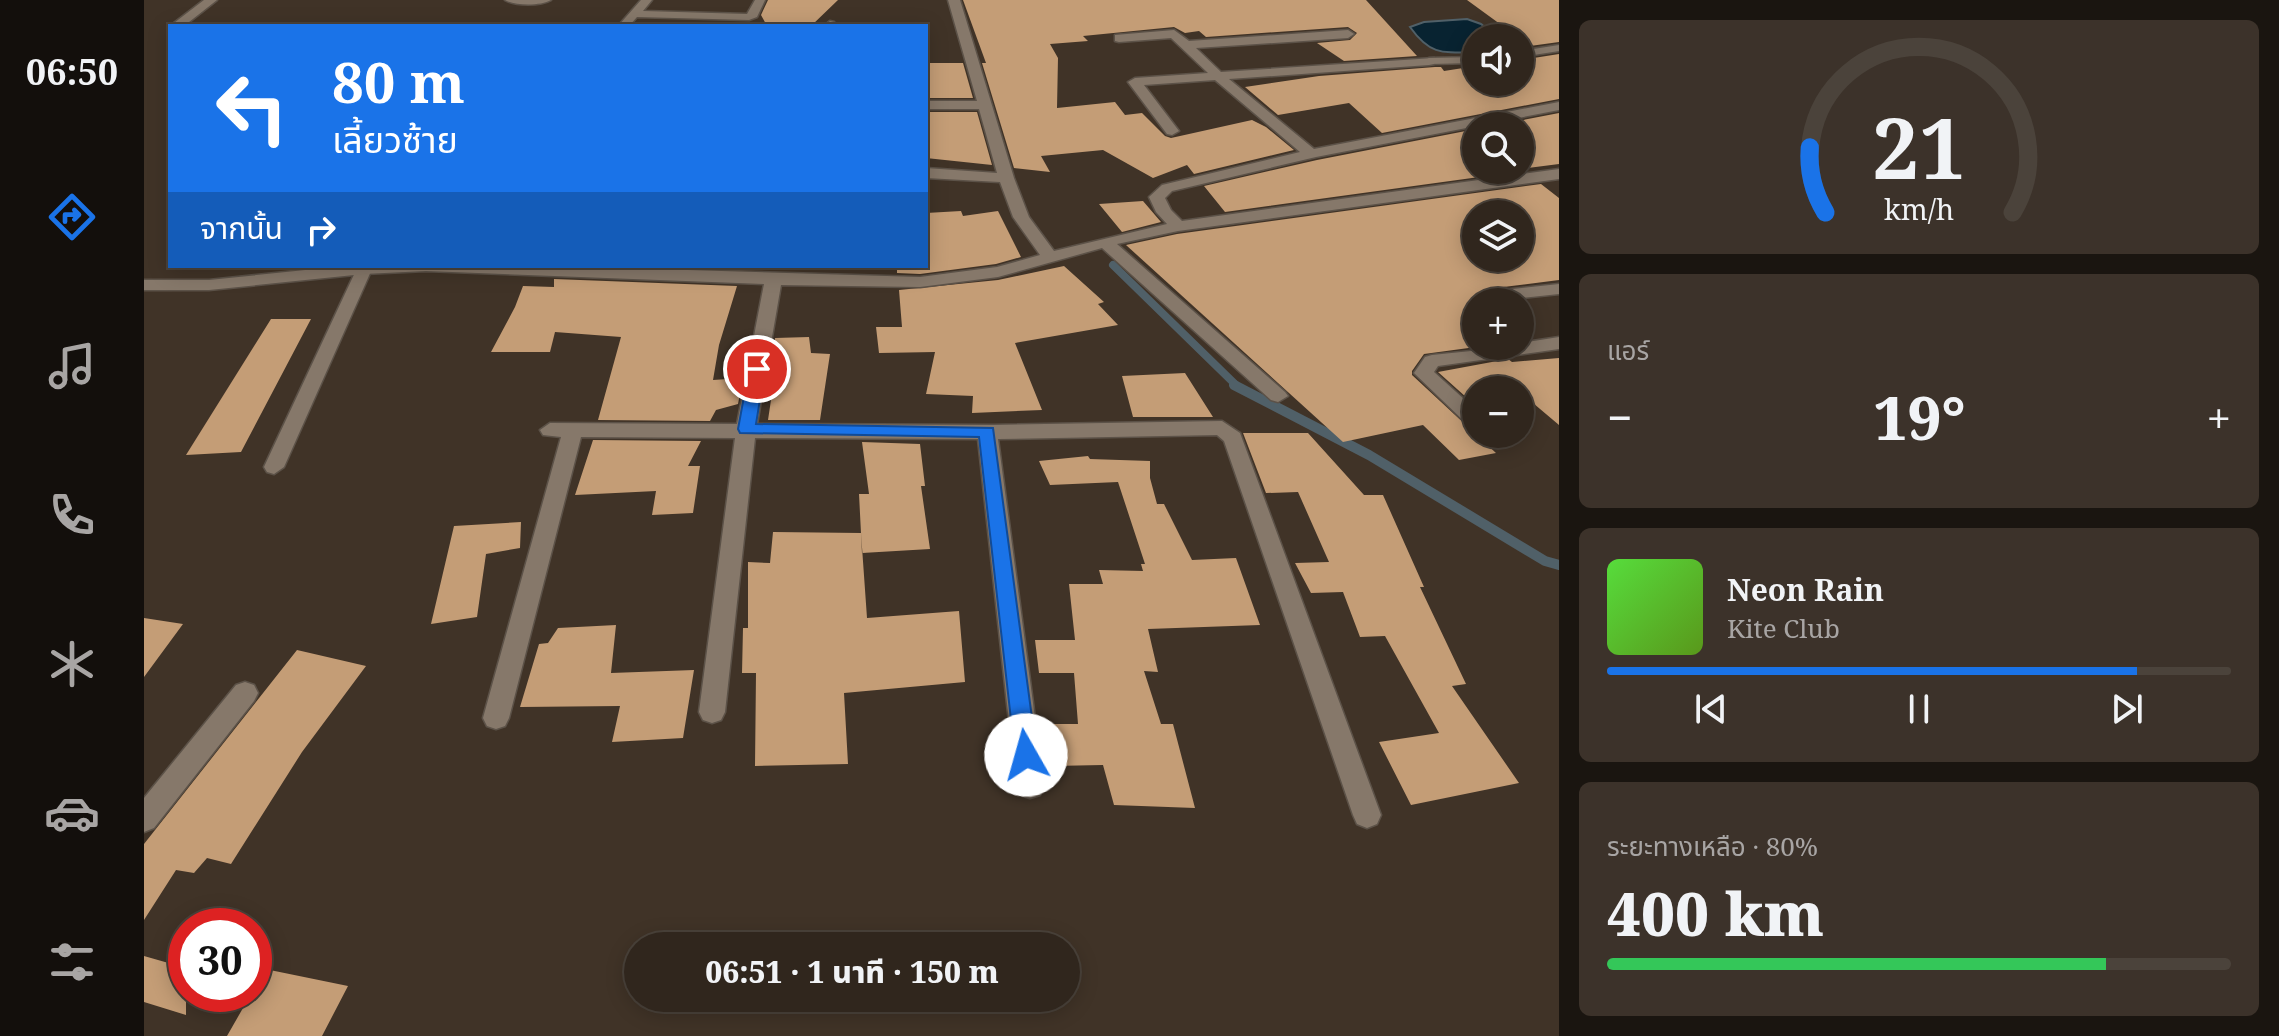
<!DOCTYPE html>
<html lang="th">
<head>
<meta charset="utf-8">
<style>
  body { margin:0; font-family:"Noto Serif","Noto Sans Thai",serif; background:#3c322a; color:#f1f3f6; height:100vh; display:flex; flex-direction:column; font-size:30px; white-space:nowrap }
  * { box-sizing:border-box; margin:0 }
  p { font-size:26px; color:#a8a5a4 }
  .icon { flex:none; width:44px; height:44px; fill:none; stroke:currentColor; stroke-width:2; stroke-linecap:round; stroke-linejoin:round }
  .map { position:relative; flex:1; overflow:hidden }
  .details { display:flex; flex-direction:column; gap:20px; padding:20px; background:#1a1510; width:720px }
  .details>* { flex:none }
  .guide { position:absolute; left:24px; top:24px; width:760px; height:244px; border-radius:0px; box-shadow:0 4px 20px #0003,0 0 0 2px #4b433b; background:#1a73e8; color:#fff; overflow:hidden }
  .buttons { position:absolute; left:1318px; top:24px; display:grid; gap:16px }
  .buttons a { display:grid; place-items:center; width:72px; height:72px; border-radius:50%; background:#30261d; box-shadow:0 4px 20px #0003,0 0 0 2px #4b433b; font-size:40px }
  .speed { position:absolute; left:24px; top:908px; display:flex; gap:16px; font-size:40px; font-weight:700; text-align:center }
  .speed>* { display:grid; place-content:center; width:104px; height:104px; border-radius:50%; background:#30261d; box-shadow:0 4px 20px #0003,0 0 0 2px #4b433b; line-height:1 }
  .speed .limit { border:12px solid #d22; background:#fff; color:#111 }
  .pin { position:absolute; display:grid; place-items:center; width:68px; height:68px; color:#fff; margin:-34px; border:4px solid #fff; border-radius:50%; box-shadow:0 2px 8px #0007 }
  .me { position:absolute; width:88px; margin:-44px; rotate:353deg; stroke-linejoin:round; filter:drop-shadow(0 0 6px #0008) }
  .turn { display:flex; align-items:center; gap:28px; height:168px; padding:0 32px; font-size:36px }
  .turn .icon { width:104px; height:104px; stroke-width:2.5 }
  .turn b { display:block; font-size:56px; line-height:68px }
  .then { display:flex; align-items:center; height:76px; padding:0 32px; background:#0003; gap:16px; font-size:30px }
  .big { font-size:60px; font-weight:800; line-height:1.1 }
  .details .tile { flex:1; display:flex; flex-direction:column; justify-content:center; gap:12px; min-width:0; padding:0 28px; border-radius:12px; background:#3c322a }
  .details .dial { align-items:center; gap:0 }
  .dial svg { height:208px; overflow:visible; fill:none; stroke:#4b433b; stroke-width:7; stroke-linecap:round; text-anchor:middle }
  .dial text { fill:#f1f3f6; stroke:none }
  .song { display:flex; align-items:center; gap:24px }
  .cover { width:96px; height:96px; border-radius:12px; background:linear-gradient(135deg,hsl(110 70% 55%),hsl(90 70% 35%)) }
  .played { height:8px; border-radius:4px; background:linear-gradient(90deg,#1a73e8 85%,#4b433b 85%) }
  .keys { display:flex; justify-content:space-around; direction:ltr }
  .heat { display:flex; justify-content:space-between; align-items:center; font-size:44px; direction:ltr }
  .charge { height:12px; border-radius:6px; background:linear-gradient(90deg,#34c759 80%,#4b433b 0) }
  .trip { position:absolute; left:480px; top:932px; width:456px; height:80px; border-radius:40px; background:#30261d; box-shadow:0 4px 20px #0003,0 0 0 2px #4b433b; font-weight:800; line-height:80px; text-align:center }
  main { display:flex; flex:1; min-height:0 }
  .tab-bar { display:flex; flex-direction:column; width:144px; justify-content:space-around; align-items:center; background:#130f0c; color:#a8a5a4 }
  .tab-bar .icon { width:56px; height:56px }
  .tab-bar .active { color:#1a73e8 }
  .tab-bar b { font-size:36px; color:#f1f3f6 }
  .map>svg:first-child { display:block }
  .water { fill:#082331; stroke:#506068; stroke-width:2 }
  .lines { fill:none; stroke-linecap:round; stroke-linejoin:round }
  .stream-far1 { stroke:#506068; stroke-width:8 }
  .stream { stroke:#506068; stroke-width:10 }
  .building { fill:#c49d76; fill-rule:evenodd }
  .service-casing { stroke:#5c5248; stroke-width:3 }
  .minor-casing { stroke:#5c5248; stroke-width:3 }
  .service { fill:#86786a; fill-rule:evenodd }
  .minor { fill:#86786a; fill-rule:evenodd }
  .route { fill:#1a73e8; stroke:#114b97; stroke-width:2 }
</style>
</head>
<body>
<main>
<nav class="tab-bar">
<b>06:50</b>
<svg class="icon active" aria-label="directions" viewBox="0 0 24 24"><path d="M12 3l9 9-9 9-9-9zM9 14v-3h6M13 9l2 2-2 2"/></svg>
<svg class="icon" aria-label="music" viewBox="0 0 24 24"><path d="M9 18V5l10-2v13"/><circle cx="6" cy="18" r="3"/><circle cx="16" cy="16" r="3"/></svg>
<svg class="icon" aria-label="phone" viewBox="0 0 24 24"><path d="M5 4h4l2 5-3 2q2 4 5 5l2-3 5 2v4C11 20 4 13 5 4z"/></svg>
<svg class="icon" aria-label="climate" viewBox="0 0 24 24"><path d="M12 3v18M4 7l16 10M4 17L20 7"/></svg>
<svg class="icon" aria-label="car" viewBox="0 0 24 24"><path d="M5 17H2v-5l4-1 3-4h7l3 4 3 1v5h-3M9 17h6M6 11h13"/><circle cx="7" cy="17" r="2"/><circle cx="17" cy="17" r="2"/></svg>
<svg class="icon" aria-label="filters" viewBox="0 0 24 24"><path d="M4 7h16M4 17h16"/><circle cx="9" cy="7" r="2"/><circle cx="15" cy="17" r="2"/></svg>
</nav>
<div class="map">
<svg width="1415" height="1036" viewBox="0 0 1415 1036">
  <rect width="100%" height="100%" fill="#403327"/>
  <path class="water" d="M 1323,19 L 1337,24 L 1354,38 L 1332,38 L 1330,52 C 1298,53 1286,55 1266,27 L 1280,22 Z"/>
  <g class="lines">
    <path class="stream-far1" d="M 969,265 L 1094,387"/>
    <path class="stream" d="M 1090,385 L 1225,455 L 1401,561 L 1415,565"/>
  </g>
  <path class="building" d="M 624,0 L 694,0 L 667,26 L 623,26 L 617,15 Z
    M 819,0 L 1222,0 L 1273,56 L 1200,61 L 1173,43 L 1206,40 L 1213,33 L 1204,27 L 1062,37 L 1055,31 L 1041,33 L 1030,27 L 939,36 L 944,41 L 906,44 L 914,58 L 913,108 L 971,102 L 981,115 L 998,113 L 1021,136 L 1027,138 L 1108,120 L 1122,127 L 1150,150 L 1050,174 L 1043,165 L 1009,178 L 959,150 L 897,156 L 906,172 L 870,168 L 838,63 L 842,63 Z
    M 1323,0 L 1415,0 L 1415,42 L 1386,46 Z
    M 1415,54 L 1415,99 L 1238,133 L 1205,103 L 1134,115 L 1101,87 L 1175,76 L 1291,67 L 1297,67 L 1300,71 L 1332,66 L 1332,82 L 1376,82 L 1376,60 Z
    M 782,63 L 819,63 L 829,98 L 782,98 Z
    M 782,112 L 833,112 L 848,165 L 782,158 Z
    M 1415,113 L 1415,164 L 1377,169 L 1379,171 L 1081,212 L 1060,186 L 1173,160 L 1332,129 L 1332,170 L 1376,170 L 1376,126 L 1348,126 Z
    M 1397,184 L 1415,198 L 1415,280 L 1351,288 L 1340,297 L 1332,298 L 1332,347 L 1280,354 L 1268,371 L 1268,375 L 1352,453 L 1315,460 L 1279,425 L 1199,442 L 982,245 L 1033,234 ZM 1332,214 L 1376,214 L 1376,258 L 1332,258 Z
    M 999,201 L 1017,222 L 978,232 L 955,204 Z
    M 817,211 L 819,216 L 854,211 L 877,257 L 852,264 L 776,274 L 753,273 L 753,266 L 782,266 L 782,213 Z
    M 920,266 L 960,302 L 954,304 L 974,325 L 871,343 L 898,410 L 828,413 L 829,396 L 782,394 L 791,352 L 735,353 L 732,327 L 758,327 L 755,290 L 854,280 Z
    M 410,279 L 593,286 L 575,345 L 569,380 L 599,378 L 594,404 L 572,410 L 566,421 L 454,420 L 477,337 L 411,332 L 406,352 L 347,352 L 371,307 L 379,286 L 410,287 Z
    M 127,319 L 167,319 L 97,452 L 42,455 Z
    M 665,337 L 667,353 L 686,354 L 676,420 L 624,420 L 627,400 L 620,401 L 624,377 L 629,377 L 631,338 Z
    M 1415,358 L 1415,425 L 1383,398 L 1376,399 L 1376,390 L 1332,390 L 1332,406 L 1294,372 L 1364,359 L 1368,362 Z
    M 1041,373 L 1069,417 L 989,417 L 978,376 Z
    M 1099,433 L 1164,433 L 1220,495 L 1239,495 L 1280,587 L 1276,587 L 1322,684 L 1308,686 L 1375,783 L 1267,805 L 1235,742 L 1295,733 L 1241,636 L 1216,637 L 1199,592 L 1167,593 L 1151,563 L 1185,562 L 1154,492 L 1122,493 Z
    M 449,440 L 557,441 L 544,466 L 556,466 L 549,513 L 508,515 L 512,491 L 431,495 Z
    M 718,442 L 776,444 L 781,486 L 777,486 L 786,549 L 718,553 L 715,494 L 725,494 Z
    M 944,456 L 946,459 L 1006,461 L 1006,478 L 1013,504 L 1020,504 L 1048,560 L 1092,558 L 1116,625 L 1004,629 L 1014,672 L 1000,671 L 1017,724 L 1029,724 L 1051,808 L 970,805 L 959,765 L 908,766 L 903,724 L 934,724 L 930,673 L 895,673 L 891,640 L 931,640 L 925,584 L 959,584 L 955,570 L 999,571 L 997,564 L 1001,564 L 974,482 L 906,485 L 895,461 Z
    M 377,522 L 376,548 L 342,554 L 333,617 L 287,624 L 310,526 Z
    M 629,532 L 717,533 L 723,618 L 815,611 L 821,682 L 700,693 L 704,764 L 611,766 L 612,673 L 598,673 L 599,628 L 604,628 L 604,562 L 626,563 Z
    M 0,618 L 39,624 L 0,677 Z
    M 472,625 L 467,673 L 550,670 L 539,738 L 468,742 L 476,706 L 376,707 L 395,644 L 404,643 L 414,628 Z
    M 153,650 L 222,666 L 158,752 L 87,864 L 63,858 L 50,873 L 32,870 L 0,920 L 0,844 Z
    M 0,956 L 42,968 L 42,1015 L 0,1002 Z
    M 121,969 L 204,986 L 178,1036 L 83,1036 L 107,994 L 110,994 Z"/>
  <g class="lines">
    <defs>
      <path id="service" d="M 497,0 L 508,0 L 499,11 L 603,14 L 611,0 L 621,0 L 613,17 L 605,20 L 493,17 L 485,26 L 474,26 Z
        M 1415,45 L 1415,51 L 1376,57 L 1376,51 Z
        M 1332,57 L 1332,63 L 1285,64 L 1279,61 L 1285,58 Z
        M 214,266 L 226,266 L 228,269 L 140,467 L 130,474 L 123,472 L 120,467 Z
        M 1415,284 L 1415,294 L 1351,301 L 1343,296 L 1351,291 Z"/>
      <path id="minor" d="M 60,0 L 73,0 L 40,26 L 26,26 Z
        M 361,0 L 407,0 C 397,6 371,6 361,0 Z
        M 804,0 L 816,0 L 870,178 L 885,217 L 910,251 L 1023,224 L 1012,212 L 1005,197 L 1018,185 L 1156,152 L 1071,80 L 1000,85 L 1035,131 L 1028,135 L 1023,134 L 984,82 L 991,78 L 1064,73 L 1027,38 L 975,42 L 971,41 L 971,35 L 1030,30 L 1045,41 L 1204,30 L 1210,34 L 1204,38 L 1052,48 L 1077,72 L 1290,58 L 1290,64 L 1285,65 L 1085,79 L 1170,149 L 1415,102 L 1415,110 L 1172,157 L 1028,191 L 1021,198 L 1027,210 L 1038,221 L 1415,169 L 1415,179 L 1034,231 L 973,244 L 1141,392 L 1144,396 L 1134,402 L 1127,400 L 958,248 L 854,277 L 776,287 L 637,285 L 613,424 L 850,425 L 1078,421 L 1096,433 L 1237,815 L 1233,824 L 1223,828 L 1213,824 L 1209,815 L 1080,441 L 1073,435 L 854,439 L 900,786 L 896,795 L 886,798 L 876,795 L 872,786 L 834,439 L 611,438 L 581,712 L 577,720 L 568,723 L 559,720 L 555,712 L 591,438 L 437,437 L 365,718 L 361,726 L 352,729 L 343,726 L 339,718 L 417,437 L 399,435 L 396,430 L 406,423 L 593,424 L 620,284 L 282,271 L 220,274 L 65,290 L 0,290 L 0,280 L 65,280 L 200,266 L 409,266 L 776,277 L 853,267 L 896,255 L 869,217 L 856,182 L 782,178 L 782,168 L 853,173 L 835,109 L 782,109 L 782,101 L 833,101 Z
        M 686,21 L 690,22 L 692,26 L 680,26 Z
        M 1415,337 L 1415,349 L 1294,366 L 1290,372 L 1332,410 L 1332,428 L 1325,426 L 1270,373 L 1281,357 L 1288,355 L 1376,346 L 1376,343 Z
        M 1336,434 L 1359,434 L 1363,440 L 1353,447 L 1346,445 Z
        M 101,682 L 110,685 L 114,693 L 110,701 L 10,828 L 0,832 L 0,798 L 92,685 Z"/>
    </defs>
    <use href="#service" class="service-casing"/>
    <use href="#minor" class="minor-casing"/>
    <use href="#service" class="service"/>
    <use href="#minor" class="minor"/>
  </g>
  <path class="route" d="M 613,365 L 621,369 L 612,424 L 849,428 L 893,755 L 890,761 L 882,764 L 875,761 L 871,755 L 835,437 L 596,433 L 594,429 L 605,369 Z"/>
</svg>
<div class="buttons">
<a><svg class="icon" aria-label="sound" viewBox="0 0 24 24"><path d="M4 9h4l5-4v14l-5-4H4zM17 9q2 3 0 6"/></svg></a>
<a><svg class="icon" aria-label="search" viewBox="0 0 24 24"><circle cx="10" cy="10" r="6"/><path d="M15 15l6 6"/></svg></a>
<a><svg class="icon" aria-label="layers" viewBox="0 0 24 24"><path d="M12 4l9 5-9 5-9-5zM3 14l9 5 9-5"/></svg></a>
<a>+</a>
<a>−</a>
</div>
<div class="speed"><div class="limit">30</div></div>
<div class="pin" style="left:613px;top:369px;background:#d93025"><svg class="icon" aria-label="arrive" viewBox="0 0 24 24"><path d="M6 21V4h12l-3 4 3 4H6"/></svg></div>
<svg class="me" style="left:882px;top:755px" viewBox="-20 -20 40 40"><circle r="19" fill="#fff"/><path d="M0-13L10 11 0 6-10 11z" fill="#1a73e8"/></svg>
<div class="trip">06:51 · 1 นาที · 150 m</div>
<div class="guide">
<div class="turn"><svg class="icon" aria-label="left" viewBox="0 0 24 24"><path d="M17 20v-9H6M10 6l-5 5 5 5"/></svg><div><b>80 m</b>เลี้ยวซ้าย</div></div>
<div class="then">จากนั้น<svg class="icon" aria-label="right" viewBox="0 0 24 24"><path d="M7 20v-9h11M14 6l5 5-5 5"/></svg></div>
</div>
</div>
<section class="details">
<div class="tile dial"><svg viewBox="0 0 100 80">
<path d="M14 69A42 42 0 1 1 86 69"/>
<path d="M14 69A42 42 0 0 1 8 44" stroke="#1a73e8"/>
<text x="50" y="56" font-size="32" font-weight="700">21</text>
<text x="50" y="72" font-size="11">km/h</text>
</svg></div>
<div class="tile"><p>แอร์</p>
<div class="heat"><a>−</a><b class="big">19°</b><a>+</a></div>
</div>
<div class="tile">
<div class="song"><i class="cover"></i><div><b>Neon Rain</b><p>Kite Club</p></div></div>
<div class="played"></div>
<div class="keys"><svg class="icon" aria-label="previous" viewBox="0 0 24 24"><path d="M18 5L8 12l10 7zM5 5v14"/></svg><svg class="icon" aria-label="pause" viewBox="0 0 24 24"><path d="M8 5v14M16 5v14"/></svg><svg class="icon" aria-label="next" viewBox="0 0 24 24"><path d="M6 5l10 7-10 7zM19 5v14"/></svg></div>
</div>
<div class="tile"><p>ระยะทางเหลือ · 80%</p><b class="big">400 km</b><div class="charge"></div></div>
</section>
</main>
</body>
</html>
